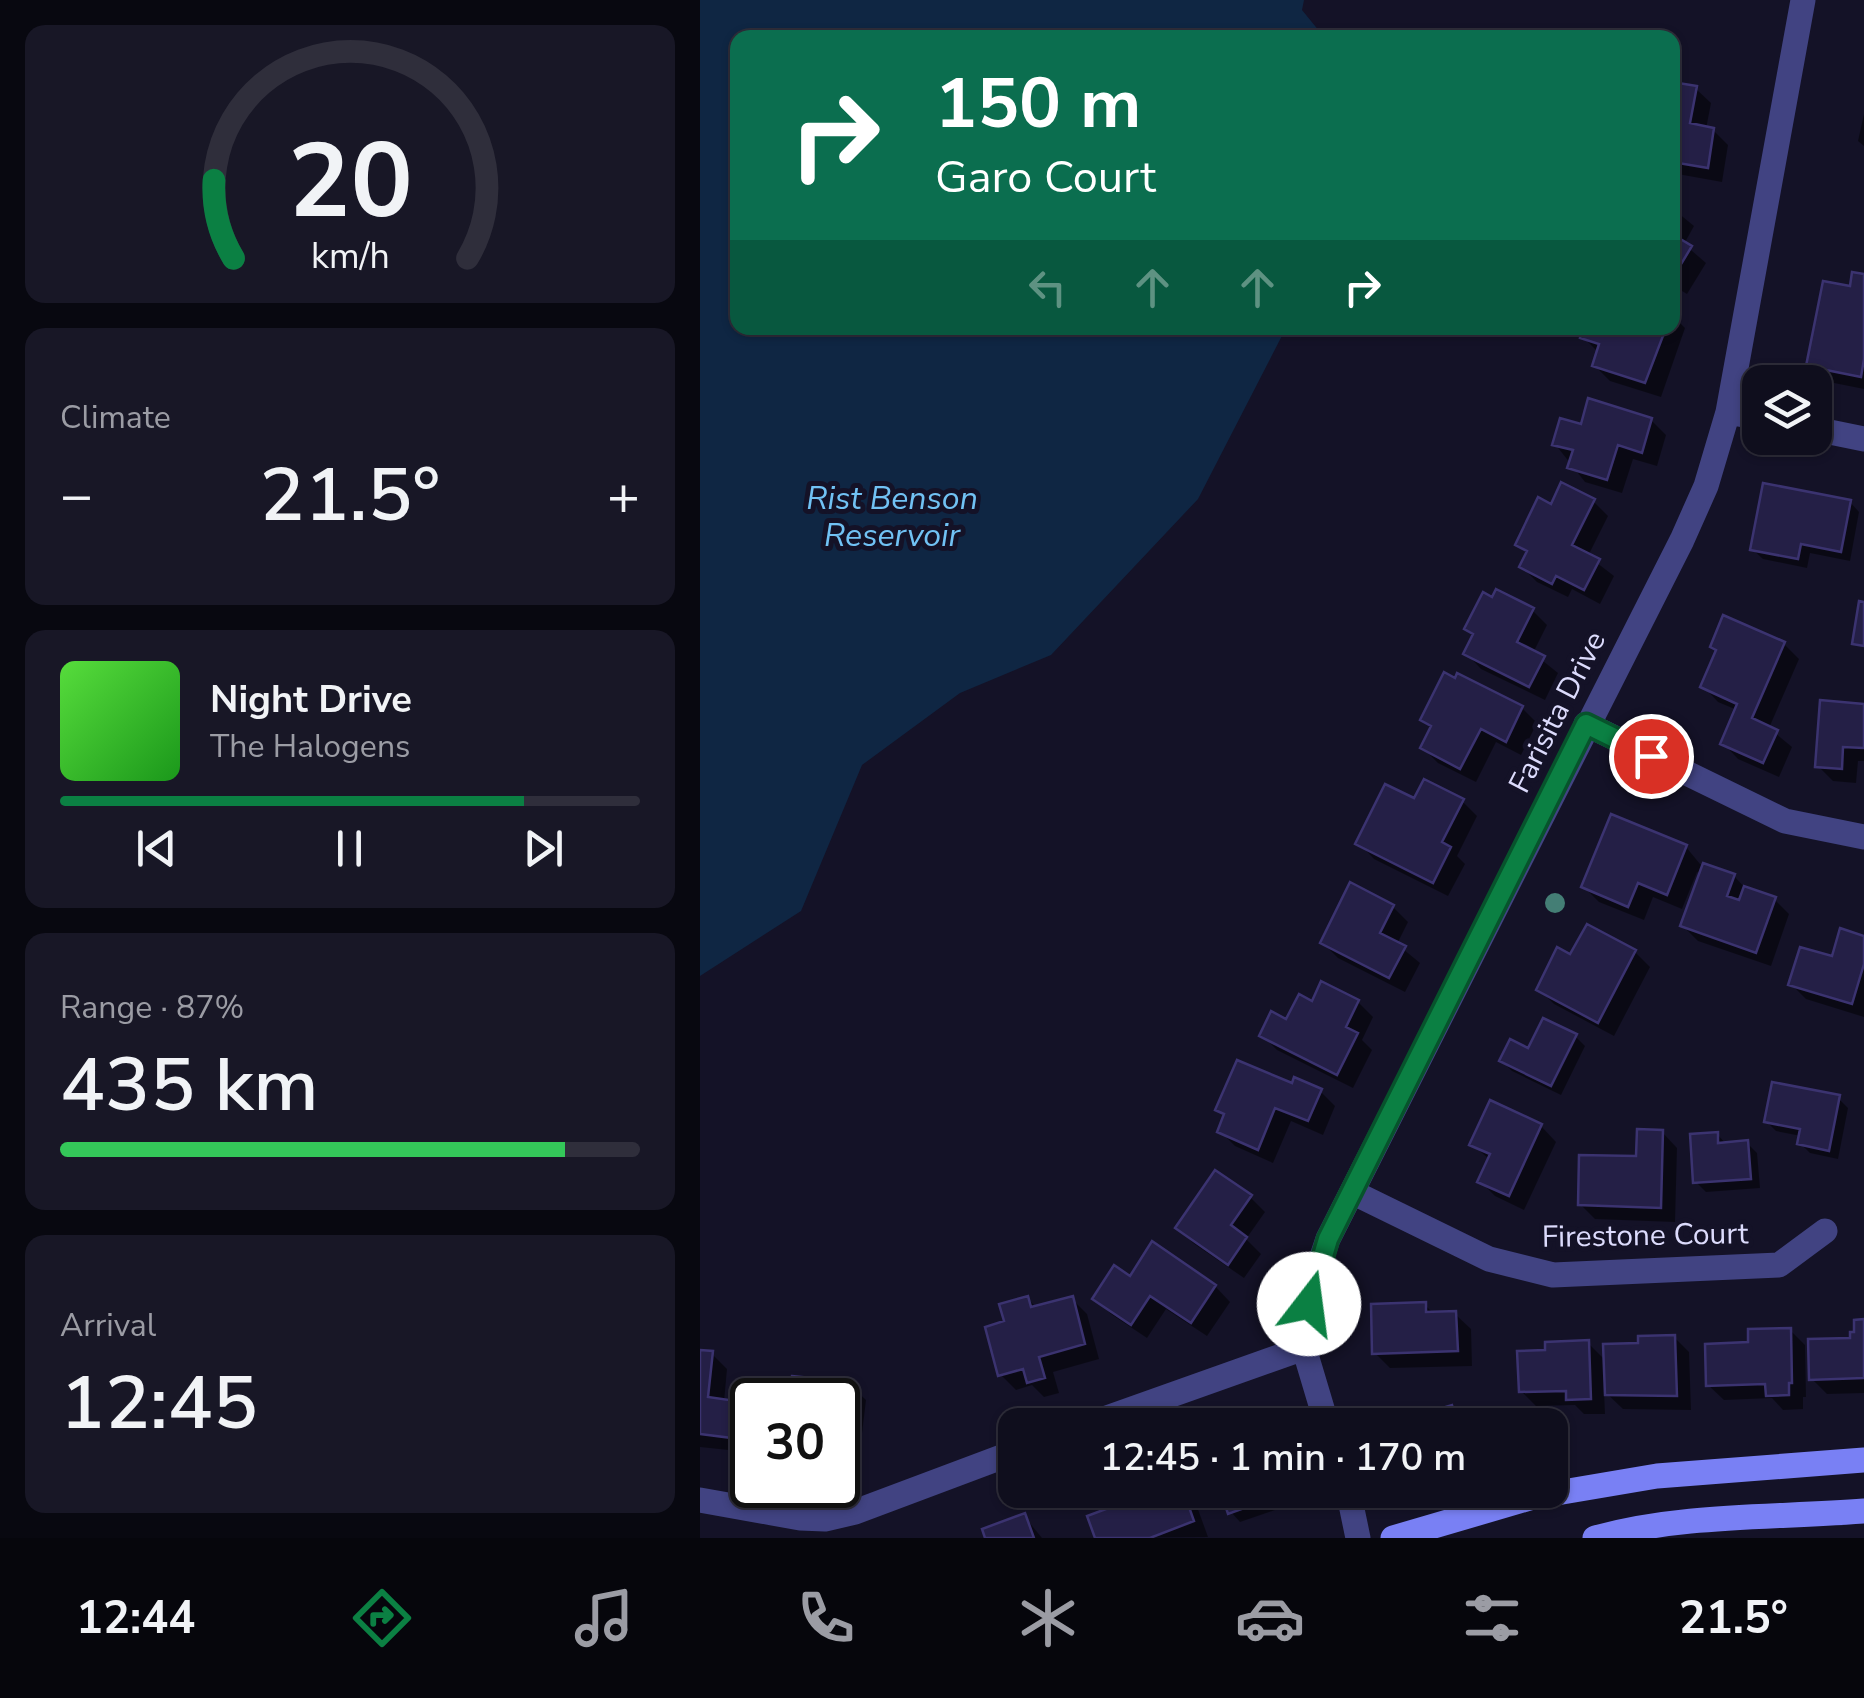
<!DOCTYPE html>
<html lang="en">
<head>
<meta charset="utf-8">
<style>
  body { margin:0; font-family:"Nunito Sans",sans-serif; background:#181726; color:#f1f3f6; height:100vh; display:flex; flex-direction:column; font-size:38px; white-space:nowrap }
  * { box-sizing:border-box; margin:0 }
  p { font-size:32px; color:#9b9ca4 }
  .icon { flex:none; width:55px; height:55px; fill:none; stroke:currentColor; stroke-width:2; stroke-linecap:round; stroke-linejoin:round }
  .map { position:relative; flex:1; overflow:hidden }
  .sheet { display:flex; flex-direction:column; gap:25px; padding:25px; background:#080810; width:700px }
  .sheet>* { flex:none }
  .guide { position:absolute; left:30px; top:30px; width:950px; height:305px; border-radius:20px; box-shadow:0 2px 8px #0004,0 0 0 2px #2f2e3b; background:#0b6e4f; color:#fff; overflow:hidden }
  .fabs { position:absolute; left:1042px; top:365px; display:grid; gap:20px }
  .fabs a { display:grid; place-items:center; width:90px; height:90px; border-radius:20px; background:#0f0e1d; box-shadow:0 2px 8px #0004,0 0 0 2px #2f2e3b; font-size:50px }
  .speed { position:absolute; left:30px; top:1378px; display:flex; gap:20px; font-size:50px; font-weight:700; text-align:center }
  .speed>* { display:grid; place-content:center; width:130px; height:130px; border-radius:50%; background:#0f0e1d; box-shadow:0 2px 8px #0004,0 0 0 2px #2f2e3b; line-height:1 }
  .speed .limit { border:5px solid #111; border-radius:15px; background:#fff; color:#111 }
  .pin { position:absolute; display:grid; place-items:center; width:85px; height:85px; color:#fff; margin:-42px; border:5px solid #fff; border-radius:50%; box-shadow:0 2px 10px #0007 }
  .me { position:absolute; width:110px; margin:-55px; rotate:15deg; stroke-linejoin:round; filter:drop-shadow(0 0 8px #0008) }
  .turn { display:flex; align-items:center; gap:35px; height:210px; padding:0 40px; font-size:45px }
  .turn .icon { width:130px; height:130px; stroke-width:2.5 }
  .turn b { display:block; font-size:70px; line-height:85px }
  .lanes { display:flex; align-items:center; height:95px; padding:0 40px; background:#0003; justify-content:center; gap:50px; direction:ltr }
  .lanes .off { opacity:.35 }
  .big { font-size:75px; font-weight:600; line-height:1.1 }
  .sheet .tile { flex:1; display:flex; flex-direction:column; justify-content:center; gap:15px; min-width:0; padding:0 35px; border-radius:20px; background:#181726 }
  .sheet .dial { align-items:center; gap:0 }
  .dial svg { height:260px; overflow:visible; fill:none; stroke:#2f2e3b; stroke-width:7; stroke-linecap:round; text-anchor:middle }
  .dial text { fill:#f1f3f6; stroke:none }
  .song { display:flex; align-items:center; gap:30px }
  .cover { width:120px; height:120px; border-radius:15px; background:linear-gradient(135deg,hsl(110 70% 55%),hsl(120 70% 35%)) }
  .played { height:10px; border-radius:5px; background:linear-gradient(90deg,#0b8043 80%,#2f2e3b 80%) }
  .keys { display:flex; justify-content:space-around; direction:ltr }
  .heat { display:flex; justify-content:space-between; align-items:center; font-size:55px; direction:ltr }
  .charge { height:15px; border-radius:8px; background:linear-gradient(90deg,#34c759 87%,#2f2e3b 0) }
  .trip { position:absolute; left:298px; top:1408px; width:570px; height:100px; border-radius:20px; background:#0f0e1d; box-shadow:0 2px 8px #0004,0 0 0 2px #2f2e3b; font-weight:600; line-height:100px; text-align:center }
  .tab-bar { display:flex; height:160px; justify-content:space-around; align-items:center; background:#06060c; color:#9b9ca4 }
  .tab-bar .icon { width:70px; height:70px }
  .tab-bar .selected { color:#0b8043 }
  .tab-bar b { font-size:45px; color:#f1f3f6 }
  main { display:flex; flex:1; min-height:0 }
  .map>svg:first-child { display:block }
  .water { fill:#0f2643 }
  .shadow { fill:#0007 }
  .building { fill:#241f46; stroke:#3b3370; stroke-width:2.5 }
  .lines { fill:none; stroke-linecap:round; stroke-linejoin:round }
  .street { stroke:#414382; stroke-width:25 }
  .secondary { stroke:#7980f4; stroke-width:25 }
  .tree { fill:#447e75 }
  .route-casing { stroke:#07532c; stroke-width:25 }
  .route { stroke:#0b8043; stroke-width:18 }
  .labels { text-anchor:middle; stroke-width:10; stroke-linejoin:round; paint-order:stroke }
  .street-label { font-size:30px; fill:#dcdbfc; stroke:#141227 }
  .water-label { font-size:32px; font-style:italic; fill:#71c2f4; stroke:#141227 }
</style>
</head>
<body>
<main>
<section class="sheet">
<div class="tile dial"><svg viewBox="0 0 100 80">
<path d="M14 69A42 42 0 1 1 86 69"/>
<path d="M14 69A42 42 0 0 1 8 45" stroke="#0b8043"/>
<text x="50" y="56" font-size="32" font-weight="700">20</text>
<text x="50" y="72" font-size="11">km/h</text>
</svg></div>
<div class="tile"><p>Climate</p>
<div class="heat"><a>−</a><b class="big">21.5°</b><a>+</a></div>
</div>
<div class="tile">
<div class="song"><i class="cover"></i><div><b>Night Drive</b><p>The Halogens</p></div></div>
<div class="played"></div>
<div class="keys"><svg class="icon" aria-label="previous" viewBox="0 0 24 24"><path d="M18 5L8 12l10 7zM5 5v14"/></svg><svg class="icon" aria-label="pause" viewBox="0 0 24 24"><path d="M8 5v14M16 5v14"/></svg><svg class="icon" aria-label="next" viewBox="0 0 24 24"><path d="M6 5l10 7-10 7zM19 5v14"/></svg></div>
</div>
<div class="tile"><p>Range · 87%</p><b class="big">435 km</b><div class="charge"></div></div>
<div class="tile"><p>Arrival</p><b class="big">12:45</b></div>
</section>
<div class="map">
<svg width="1164" height="1538" viewBox="0 0 1164 1538">
  <rect width="100%" height="100%" fill="#141227"/>
  <path class="water" d="M 0,0 L 604,0 L 602,10 L 624,37 L 38,38 L 38,328 L 586,328 L 498,499 L 351,655 L 260,693 L 162,765 L 101,911 L 0,976 Z"/>
  <path class="shadow" d="M 972,84 L 995,88 L 1011,103 L 1006,129 L 1013,130 L 1028,145 L 1022,182 L 972,173 Z
    M 1164,114 L 1164,146 L 1158,141 Z
    M 972,208 L 994,226 L 984,244 L 1006,263 L 987,294 L 972,285 Z
    M 1164,276 L 1164,389 L 1124,381 L 1109,365 L 1152,289 Z
    M 972,315 L 985,328 L 961,397 L 910,381 L 895,366 L 899,353 L 883,337 L 886,328 L 972,328 Z
    M 951,420 L 966,435 L 957,466 L 933,459 L 922,493 L 885,482 L 855,444 L 882,427 Z
    M 893,501 L 908,516 L 888,556 L 914,576 L 900,604 L 872,589 L 868,597 L 837,582 L 822,567 L 828,554 L 818,544 L 852,507 Z
    M 1150,502 L 1159,512 L 1150,561 L 1110,553 L 1107,568 L 1063,559 L 1053,550 Z
    M 832,610 L 847,625 L 833,653 L 858,673 L 845,700 L 781,669 L 766,653 L 775,636 L 767,629 Z
    M 1084,644 L 1099,659 L 1069,728 L 1092,747 L 1079,777 L 1038,759 L 1023,743 L 1037,710 L 1018,702 L 1003,686 Z
    M 1164,706 L 1164,761 L 1158,761 L 1156,783 L 1133,781 L 1118,766 Z
    M 822,708 L 837,723 L 821,755 L 796,742 L 776,782 L 738,763 L 723,748 L 732,729 L 723,720 Z
    M 762,801 L 777,816 L 757,856 L 765,864 L 748,896 L 674,859 L 659,843 L 715,802 Z
    M 986,847 L 1000,864 L 1034,876 L 1047,890 L 1074,899 L 1089,914 L 1071,966 L 998,941 L 983,926 L 1001,874 L 997,872 L 982,909 L 953,897 L 944,920 L 899,902 L 884,887 Z
    M 693,907 L 708,922 L 697,944 L 720,963 L 705,992 L 638,958 L 623,943 Z
    M 1164,938 L 1164,1017 L 1106,999 L 1091,984 Z
    M 935,952 L 950,967 L 914,1036 L 854,1004 L 839,989 L 871,958 Z
    M 658,1002 L 673,1017 L 662,1040 L 672,1050 L 653,1088 L 577,1050 L 562,1035 L 613,1004 Z
    M 875,1036 L 885,1046 L 861,1095 L 812,1071 L 802,1061 Z
    M 593,1087 L 620,1091 L 635,1106 L 623,1135 L 591,1121 L 573,1163 L 535,1146 L 520,1131 L 526,1117 L 518,1109 Z
    M 1138,1098 L 1148,1108 L 1138,1159 L 1110,1153 L 1100,1143 L 1101,1136 L 1076,1131 L 1066,1121 Z
    M 841,1126 L 856,1142 L 824,1210 L 795,1196 L 780,1181 L 790,1160 L 772,1144 Z
    M 962,1132 L 977,1148 L 975,1222 L 895,1219 L 880,1204 L 939,1159 Z
    M 1017,1134 L 1027,1145 L 1047,1143 L 1057,1153 L 1060,1188 L 1006,1192 L 996,1182 Z
    M 550,1197 L 565,1212 L 546,1239 L 561,1254 L 544,1278 L 493,1243 L 478,1228 Z
    M 430,1279 L 515,1286 L 530,1302 L 507,1336 L 466,1309 L 447,1338 L 411,1314 L 396,1299 Z
    M 327,1298 L 337,1308 L 372,1299 L 387,1314 L 399,1359 L 353,1372 L 359,1393 L 344,1397 L 332,1385 L 316,1390 L 300,1374 L 307,1323 Z
    M 725,1305 L 735,1315 L 755,1314 L 771,1329 L 772,1366 L 690,1368 L 675,1353 Z
    M 1164,1322 L 1164,1393 L 1127,1394 L 1112,1379 L 1153,1340 Z
    M 1090,1330 L 1105,1345 L 1106,1397 L 1103,1397 L 1103,1409 L 1083,1410 L 1072,1398 L 1024,1400 L 1008,1385 L 1051,1345 Z
    M 974,1337 L 989,1352 L 991,1410 L 923,1409 L 904,1391 L 905,1414 L 884,1414 L 875,1405 L 836,1406 L 821,1391 L 848,1352 L 888,1343 L 906,1361 L 940,1345 Z
    M 0,1353 L 12,1354 L 27,1369 L 24,1402 L 35,1403 L 50,1418 L 47,1452 L 0,1447 Z
    M 150,1385 L 166,1400 L 160,1450 L 138,1448 L 138,1400 L 92,1400 Z
    M 751,1408 L 763,1425 L 696,1425 Z
    M 432,1490 L 491,1490 L 508,1537 L 398,1538 L 428,1503 Z
    M 523,1490 L 590,1490 L 595,1503 L 540,1522 L 531,1512 Z
    M 324,1516 L 342,1538 L 288,1538 Z"/>
  <path class="building" d="M 972,82 L 997,86 L 990,123 L 1014,128 L 1008,168 L 972,162 Z
    M 972,234 L 992,246 L 972,279 Z
    M 1152,272 L 1164,274 L 1164,359 L 1161,377 L 1106,366 L 1123,281 L 1150,286 Z
    M 883,328 L 966,328 L 945,383 L 892,366 L 899,344 L 880,338 Z
    M 888,398 L 952,418 L 942,453 L 918,445 L 907,480 L 867,468 L 873,450 L 852,445 L 860,418 L 881,424 Z
    M 861,482 L 895,499 L 872,545 L 900,559 L 884,590 L 856,576 L 852,584 L 819,567 L 827,551 L 815,545 L 838,497 L 851,504 Z
    M 1063,483 L 1151,500 L 1141,552 L 1101,544 L 1098,559 L 1050,550 Z
    M 796,589 L 834,608 L 817,642 L 845,656 L 829,687 L 763,654 L 773,634 L 764,629 L 783,592 L 792,597 Z
    M 1159,601 L 1164,602 L 1164,646 L 1152,644 Z
    M 1023,615 L 1085,642 L 1052,718 L 1078,730 L 1063,763 L 1020,744 L 1037,704 L 1000,687 L 1016,650 L 1010,647 Z
    M 744,672 L 755,678 L 757,673 L 823,706 L 806,742 L 781,729 L 760,769 L 720,748 L 731,726 L 720,720 Z
    M 1120,700 L 1164,704 L 1164,748 L 1143,747 L 1142,769 L 1115,767 Z
    M 724,779 L 764,799 L 742,842 L 751,847 L 733,883 L 655,844 L 685,784 L 714,798 Z
    M 911,814 L 987,845 L 967,895 L 938,883 L 928,907 L 881,887 Z
    M 1003,863 L 1035,874 L 1027,896 L 1039,900 L 1044,886 L 1076,897 L 1056,953 L 980,926 Z
    M 650,882 L 694,905 L 680,933 L 706,946 L 689,978 L 620,943 Z
    M 887,924 L 936,950 L 898,1023 L 836,990 L 857,947 L 870,954 Z
    M 1140,928 L 1164,936 L 1164,964 L 1152,1004 L 1088,985 L 1100,947 L 1132,956 Z
    M 621,981 L 659,1000 L 646,1027 L 658,1033 L 637,1075 L 559,1036 L 571,1011 L 586,1019 L 599,994 L 612,1001 Z
    M 843,1018 L 877,1034 L 851,1086 L 799,1061 L 810,1039 L 828,1048 Z
    M 537,1060 L 592,1083 L 594,1077 L 622,1089 L 608,1121 L 575,1108 L 558,1150 L 517,1132 L 524,1114 L 515,1110 Z
    M 1072,1082 L 1140,1095 L 1129,1151 L 1097,1144 L 1100,1129 L 1064,1122 Z
    M 790,1100 L 842,1124 L 809,1196 L 777,1182 L 790,1154 L 769,1145 Z
    M 937,1129 L 963,1130 L 961,1208 L 878,1205 L 879,1155 L 936,1156 Z
    M 1018,1132 L 1018,1143 L 1048,1140 L 1051,1179 L 993,1183 L 990,1134 Z
    M 515,1170 L 552,1195 L 531,1225 L 547,1237 L 528,1265 L 475,1228 Z
    M 452,1241 L 516,1285 L 491,1323 L 450,1296 L 431,1325 L 392,1299 L 414,1265 L 430,1276 Z
    M 328,1296 L 331,1307 L 373,1296 L 385,1344 L 339,1357 L 345,1378 L 327,1383 L 323,1369 L 298,1376 L 285,1327 L 304,1321 L 299,1304 Z
    M 726,1302 L 726,1312 L 756,1311 L 758,1351 L 672,1354 L 671,1304 Z
    M 1164,1319 L 1164,1378 L 1109,1380 L 1108,1339 L 1150,1338 L 1150,1332 L 1154,1332 L 1154,1320 Z
    M 1091,1328 L 1092,1383 L 1089,1383 L 1089,1395 L 1066,1396 L 1065,1384 L 1006,1386 L 1005,1344 L 1048,1342 L 1048,1329 Z
    M 975,1335 L 977,1396 L 905,1395 L 903,1344 L 938,1343 L 938,1336 Z
    M 889,1340 L 891,1399 L 866,1400 L 866,1391 L 819,1392 L 817,1351 L 845,1350 L 845,1342 Z
    M 0,1350 L 13,1351 L 8,1397 L 36,1401 L 32,1438 L 0,1434 Z
    M 92,1376 L 151,1382 L 146,1437 L 138,1436 L 138,1400 L 90,1400 Z
    M 752,1405 L 758,1425 L 689,1425 L 689,1424 Z
    M 425,1490 L 483,1490 L 494,1521 L 450,1538 L 395,1538 L 387,1516 L 425,1502 L 421,1492 Z
    M 520,1490 L 585,1490 L 586,1493 L 528,1514 Z
    M 325,1513 L 334,1538 L 285,1538 L 282,1529 Z"/>
  <g class="lines">
    <path class="street" d="M 1028,412 L 1060,418
      M 1115,429 L 1164,439
      M 886,724 L 1085,821 L 1164,837
      M 652,1192 L 789,1259 L 853,1275 L 1079,1265 L 1125,1231
      M 387,1425 L 604,1348
      M 627,1425 L 604,1348 L 616,1274 L 628,1239 L 982,540 L 1006,486 L 1028,412 L 1103,0
      M 648,1490 L 658,1538
      M 0,1500 L 100,1518 L 125,1519 L 155,1512 L 315,1452"/>
    <path class="secondary" d="M 693,1538 L 833,1497 L 957,1476 L 1164,1460
      M 895,1538 C 982,1514 1074,1518 1164,1511"/>
  </g>
  <circle class="tree" cx="855" cy="903" r="10"/>
  <g class="lines">
    <defs>
      <path id="route" d="M 609,1304 L 628,1239 L 886,724 L 951,756"/>
    </defs>
    <use href="#route" class="route-casing"/>
    <use href="#route" class="route"/>
  </g>
  <g class="labels">
    <g class="street-label">
      <text transform="translate(857 712) rotate(-63)" y="10">Farisita Drive</text>
      <text transform="translate(945 1235) rotate(-1)" y="10">Firestone Court</text>
    </g>
    <g class="water-label">
      <text x="192" y="509">Rist Benson<tspan x="192" dy="37">Reservoir</tspan></text>
    </g>
  </g>
</svg>
<div class="fabs">
<a><svg class="icon" aria-label="layers" viewBox="0 0 24 24"><path d="M12 4l9 5-9 5-9-5zM3 14l9 5 9-5"/></svg></a>
</div>
<div class="speed"><div class="limit">30</div></div>
<div class="pin" style="left:951px;top:756px;background:#d93025"><svg class="icon" aria-label="arrive" viewBox="0 0 24 24"><path d="M6 21V4h12l-3 4 3 4H6"/></svg></div>
<svg class="me" style="left:609px;top:1304px" viewBox="-20 -20 40 40"><circle r="19" fill="#fff"/><path d="M0-13L10 11 0 6-10 11z" fill="#0b8043"/></svg>
<div class="trip">12:45 · 1 min · 170 m</div>
<div class="guide">
<div class="turn"><svg class="icon" aria-label="right" viewBox="0 0 24 24"><path d="M7 20v-9h11M14 6l5 5-5 5"/></svg><div><b>150 m</b>Garo Court</div></div>
<div class="lanes"><svg class="icon off" aria-label="left" viewBox="0 0 24 24"><path d="M17 20v-9H6M10 6l-5 5 5 5"/></svg><svg class="icon off" aria-label="ahead" viewBox="0 0 24 24"><path d="M12 20V5M6 11l6-6 6 6"/></svg><svg class="icon off" aria-label="ahead" viewBox="0 0 24 24"><path d="M12 20V5M6 11l6-6 6 6"/></svg><svg class="icon" aria-label="right" viewBox="0 0 24 24"><path d="M7 20v-9h11M14 6l5 5-5 5"/></svg></div>
</div>
</div>
</main>
<nav class="tab-bar">
<b>12:44</b>
<svg class="icon selected" aria-label="directions" viewBox="0 0 24 24"><path d="M12 3l9 9-9 9-9-9zM9 14v-3h6M13 9l2 2-2 2"/></svg>
<svg class="icon" aria-label="music" viewBox="0 0 24 24"><path d="M9 18V5l10-2v13"/><circle cx="6" cy="18" r="3"/><circle cx="16" cy="16" r="3"/></svg>
<svg class="icon" aria-label="phone" viewBox="0 0 24 24"><path d="M5 4h4l2 5-3 2q2 4 5 5l2-3 5 2v4C11 20 4 13 5 4z"/></svg>
<svg class="icon" aria-label="climate" viewBox="0 0 24 24"><path d="M12 3v18M4 7l16 10M4 17L20 7"/></svg>
<svg class="icon" aria-label="car" viewBox="0 0 24 24"><path d="M5 17H2v-5l4-1 3-4h7l3 4 3 1v5h-3M9 17h6M6 11h13"/><circle cx="7" cy="17" r="2"/><circle cx="17" cy="17" r="2"/></svg>
<svg class="icon" aria-label="filters" viewBox="0 0 24 24"><path d="M4 7h16M4 17h16"/><circle cx="9" cy="7" r="2"/><circle cx="15" cy="17" r="2"/></svg>
<b>21.5°</b>
</nav>
</body>
</html>
